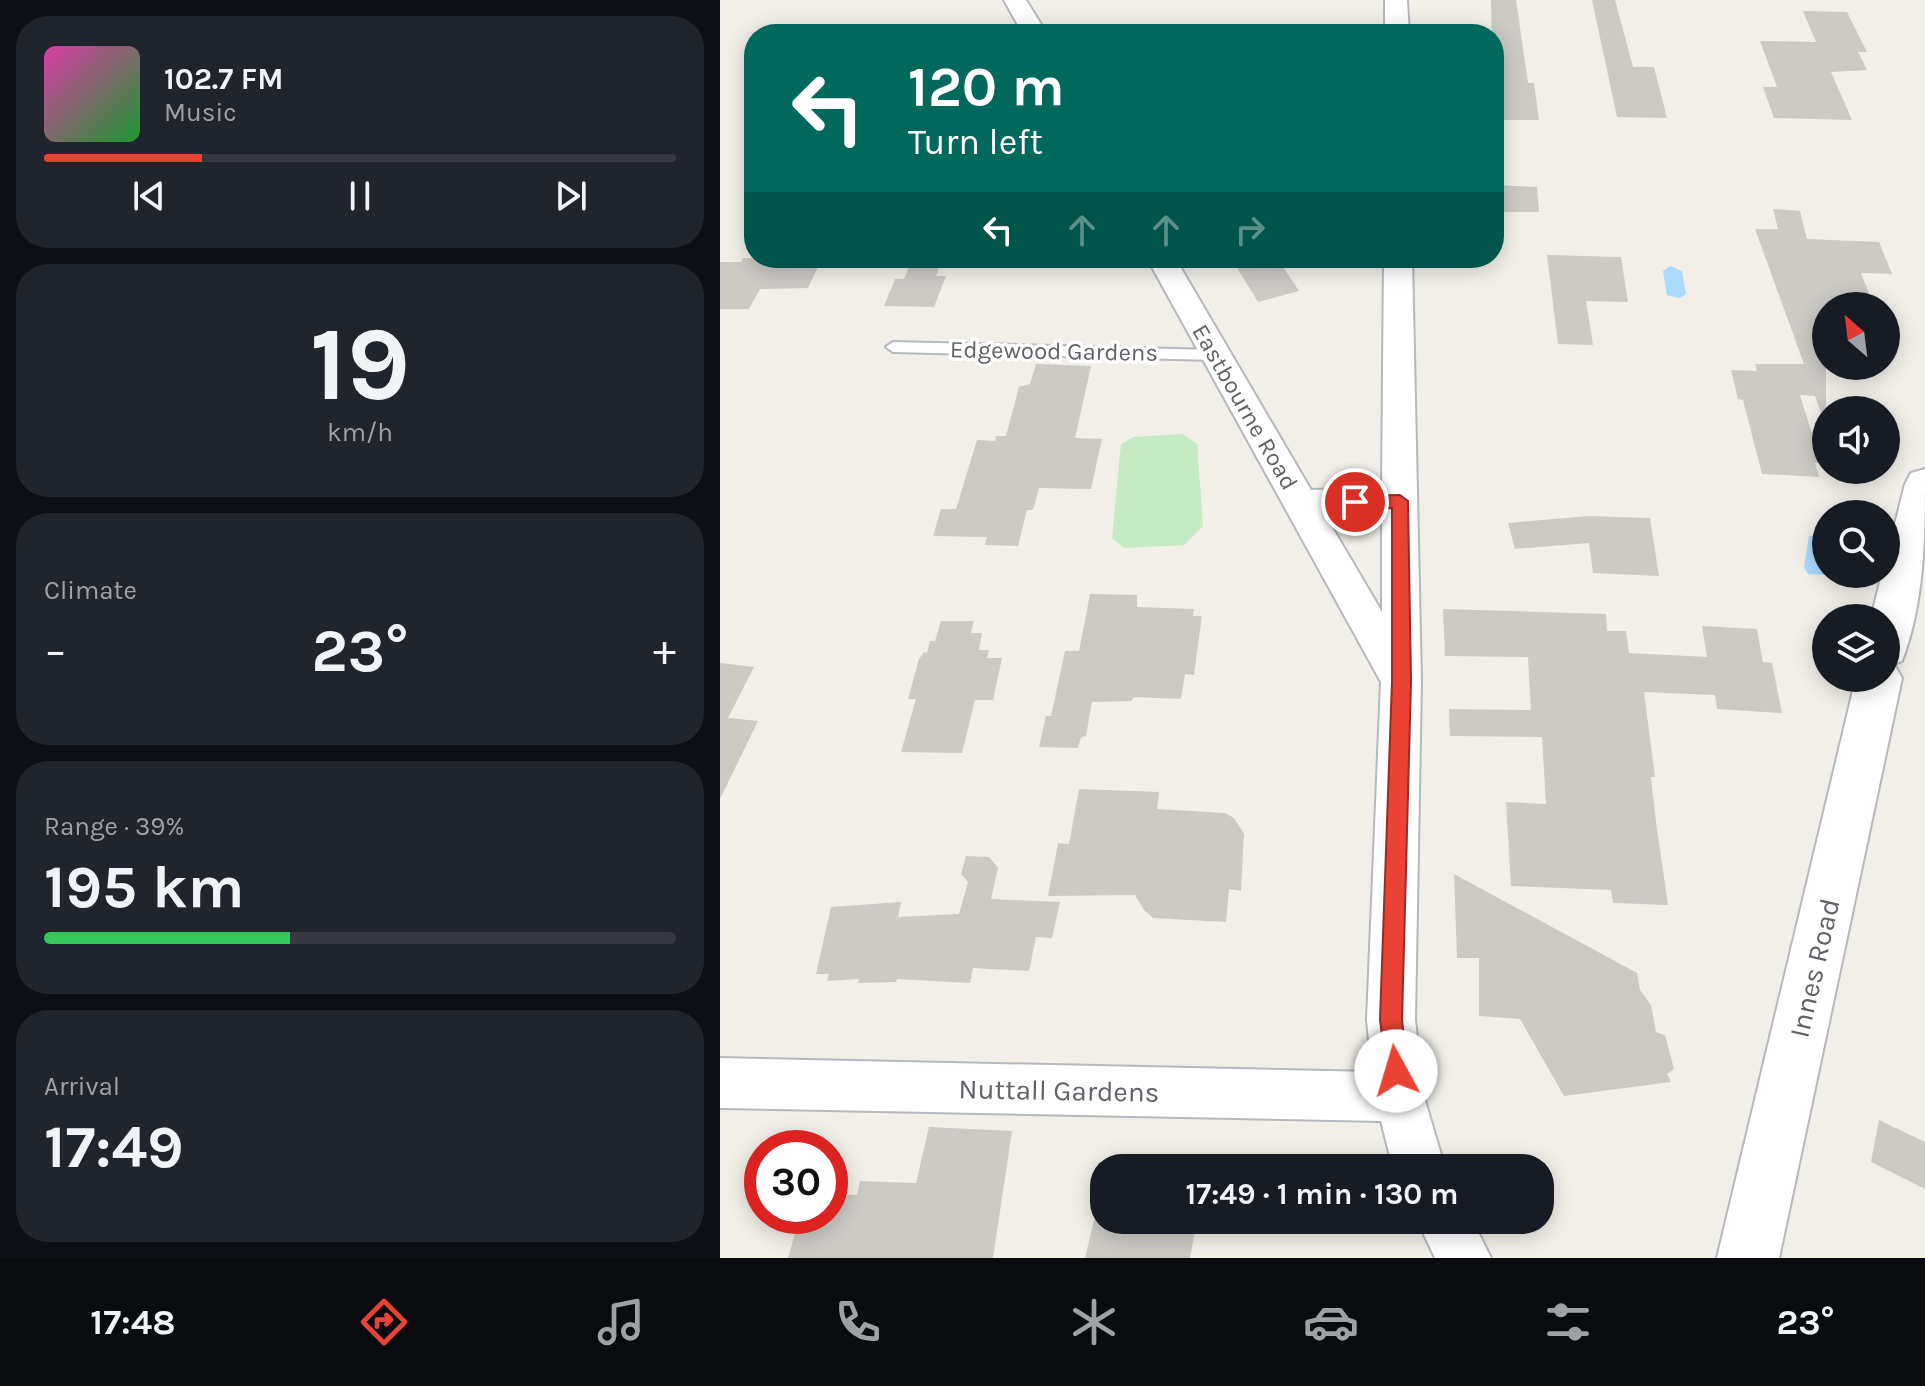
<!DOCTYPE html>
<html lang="en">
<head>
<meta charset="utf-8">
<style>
  body { margin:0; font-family:Karla,sans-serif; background:#20242c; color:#f1f3f6; height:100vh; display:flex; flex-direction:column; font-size:30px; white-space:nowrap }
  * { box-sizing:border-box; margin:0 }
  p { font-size:26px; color:#9ea1a6 }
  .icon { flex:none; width:44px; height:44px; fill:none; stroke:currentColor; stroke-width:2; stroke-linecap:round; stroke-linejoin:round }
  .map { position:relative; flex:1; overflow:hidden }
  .sheet { display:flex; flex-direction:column; gap:16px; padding:16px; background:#0d0f14; width:720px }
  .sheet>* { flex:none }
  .hud { position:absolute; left:24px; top:24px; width:760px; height:244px; border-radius:32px; box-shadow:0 4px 20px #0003; background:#00695c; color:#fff; overflow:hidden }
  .needle { width:52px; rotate:332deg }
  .controls { position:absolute; left:1092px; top:292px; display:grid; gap:16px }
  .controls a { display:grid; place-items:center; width:88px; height:88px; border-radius:50%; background:#171b24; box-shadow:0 4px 20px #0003; font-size:40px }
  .speed { position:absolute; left:24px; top:1130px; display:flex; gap:16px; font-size:40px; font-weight:700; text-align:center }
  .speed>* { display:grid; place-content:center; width:104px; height:104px; border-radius:50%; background:#171b24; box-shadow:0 4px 20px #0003; line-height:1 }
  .speed .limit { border:12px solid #d22; background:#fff; color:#111 }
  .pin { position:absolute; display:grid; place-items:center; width:68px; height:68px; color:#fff; margin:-34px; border:4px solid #fff; border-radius:50%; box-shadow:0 2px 8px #0007 }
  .me { position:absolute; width:88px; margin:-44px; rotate:354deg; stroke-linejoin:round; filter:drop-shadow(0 0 6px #0008) }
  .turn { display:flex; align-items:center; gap:28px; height:168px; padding:0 32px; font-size:36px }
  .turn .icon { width:104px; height:104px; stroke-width:2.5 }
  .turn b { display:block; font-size:56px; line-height:68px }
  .lanes { display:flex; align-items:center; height:76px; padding:0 32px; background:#0003; justify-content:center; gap:40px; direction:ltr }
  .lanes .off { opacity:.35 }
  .big { font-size:60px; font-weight:700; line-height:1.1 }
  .sheet .widget { flex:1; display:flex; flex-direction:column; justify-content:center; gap:12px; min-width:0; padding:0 28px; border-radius:32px; background:#20242c }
  .sheet .dial { align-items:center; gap:0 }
  .dial b { font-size:104px; line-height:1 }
  .song { display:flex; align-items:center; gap:24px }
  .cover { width:96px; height:96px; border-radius:12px; background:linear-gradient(135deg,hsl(320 70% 55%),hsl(130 70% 35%)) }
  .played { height:8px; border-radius:4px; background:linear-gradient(90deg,#ea4335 25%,#363941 25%) }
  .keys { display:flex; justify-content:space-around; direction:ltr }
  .heat { display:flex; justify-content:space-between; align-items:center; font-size:44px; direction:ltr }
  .charge { height:12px; border-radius:6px; background:linear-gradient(90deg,#34c759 39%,#363941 0) }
  .trip { position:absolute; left:370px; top:1154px; width:464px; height:80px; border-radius:32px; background:#171b24; box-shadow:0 4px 20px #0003; font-weight:700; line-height:80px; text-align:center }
  .tab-bar { display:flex; height:128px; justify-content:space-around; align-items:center; background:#090b0e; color:#9ea1a6 }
  .tab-bar .icon { width:56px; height:56px }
  .tab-bar .current { color:#ea4335 }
  .tab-bar b { font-size:36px; color:#f1f3f6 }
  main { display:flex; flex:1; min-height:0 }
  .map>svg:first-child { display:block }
  .green { fill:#c5e8c5 }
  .water { fill:#aadaff }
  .building { fill:#cccac5 }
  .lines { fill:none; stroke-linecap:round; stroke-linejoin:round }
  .service-casing { stroke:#b5b8bc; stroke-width:4 }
  .minor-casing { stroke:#b5b8bc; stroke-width:4 }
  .tertiary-casing { stroke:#b5b8bc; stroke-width:4 }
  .service { fill:#fff; fill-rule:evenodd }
  .minor { fill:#fff; fill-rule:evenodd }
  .tertiary { fill:#fff; fill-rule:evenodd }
  .route { fill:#ea4335; stroke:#982c22; stroke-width:2 }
  .labels { text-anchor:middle; stroke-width:7; stroke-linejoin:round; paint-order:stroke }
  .street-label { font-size:24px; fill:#5f6368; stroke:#fff }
  .near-street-label { font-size:28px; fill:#5f6368; stroke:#fff }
</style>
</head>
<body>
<main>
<section class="sheet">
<div class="widget">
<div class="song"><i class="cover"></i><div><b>102.7 FM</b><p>Music</p></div></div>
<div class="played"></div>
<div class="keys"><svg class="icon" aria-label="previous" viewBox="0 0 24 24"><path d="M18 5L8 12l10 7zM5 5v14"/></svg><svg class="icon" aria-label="pause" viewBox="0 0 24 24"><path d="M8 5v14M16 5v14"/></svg><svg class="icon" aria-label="next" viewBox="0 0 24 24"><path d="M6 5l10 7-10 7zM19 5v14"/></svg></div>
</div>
<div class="widget dial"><b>19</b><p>km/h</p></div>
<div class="widget"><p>Climate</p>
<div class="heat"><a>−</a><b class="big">23°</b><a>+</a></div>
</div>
<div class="widget"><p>Range · 39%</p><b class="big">195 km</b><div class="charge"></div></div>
<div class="widget"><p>Arrival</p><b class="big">17:49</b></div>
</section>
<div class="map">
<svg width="1205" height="1258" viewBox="0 0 1205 1258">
  <rect width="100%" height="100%" fill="#f1efe8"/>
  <path class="green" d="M 462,434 L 477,444 L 483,526 L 464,545 L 404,548 L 392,538 L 401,444 L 414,437 Z"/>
  <path class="water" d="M 950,266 L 962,271 L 966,294 L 960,298 L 947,295 L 943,271 Z
    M 1089,536 L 1106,537 L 1106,574 L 1112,575 L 1088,574 L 1084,567 Z"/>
  <path class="building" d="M 771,0 L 796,0 L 808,83 L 814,83 L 819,120 L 774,120 Z
    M 872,0 L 895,0 L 913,67 L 934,67 L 947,118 L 897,117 Z
    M 1083,11 L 1127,12 L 1147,52 L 1138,52 L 1147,70 L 1111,72 L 1132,120 L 1054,118 L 1043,87 L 1057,87 L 1040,41 L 1096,42 Z
    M 774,185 L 817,187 L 819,212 L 774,212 Z
    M 1053,209 L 1080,211 L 1087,239 L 1159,242 L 1172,274 L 1141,273 L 1154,306 L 1106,306 L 1106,415 L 1102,416 L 1095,396 L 1080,395 L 1101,463 L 1095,463 L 1099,477 L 1042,474 L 1023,400 L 1018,399 L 1011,370 L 1037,371 L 1035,364 L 1084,364 L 1035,229 L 1058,229 Z
    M 827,255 L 901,257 L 908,302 L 866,301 L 873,345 L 838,344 Z
    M 23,258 L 98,261 L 100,263 L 88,288 L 40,289 L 29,309 L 0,309 L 0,262 L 21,262 Z
    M 511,258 L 557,258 L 579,291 L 538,302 Z
    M 190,264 L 220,265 L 216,276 L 226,276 L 214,307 L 164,306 L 175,279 L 184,279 Z
    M 316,364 L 371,366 L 355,438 L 382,439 L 371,489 L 319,488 L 313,510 L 307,510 L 298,546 L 265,545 L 267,537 L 213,536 L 221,509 L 236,509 L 257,440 L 275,441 L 276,436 L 286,436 L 299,387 L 310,384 Z
    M 869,516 L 930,518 L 939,576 L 873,573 L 869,543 L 795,549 L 788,523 Z
    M 370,594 L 417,595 L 417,607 L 474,609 L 473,616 L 482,616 L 474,675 L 465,674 L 461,699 L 414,697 L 411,701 L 372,702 L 366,736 L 361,737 L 358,748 L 319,747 L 326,716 L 331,716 L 345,651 L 359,651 Z
    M 723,609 L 886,614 L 887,631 L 906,631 L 909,653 L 987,657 L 982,626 L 1037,629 L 1043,662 L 1052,663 L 1062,713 L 997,709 L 995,695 L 924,692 L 935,777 L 931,777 L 936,822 L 948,905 L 893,903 L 891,890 L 791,886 L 786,802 L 826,804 L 822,737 L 730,736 L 729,709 L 811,710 L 808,657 L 725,656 Z
    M 221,621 L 254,621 L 251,633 L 262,633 L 259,650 L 269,650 L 267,658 L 282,658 L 273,700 L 255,700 L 242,753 L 181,752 L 196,699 L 188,699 L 199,659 L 204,652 L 207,653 L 210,641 L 215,641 Z
    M 0,663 L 34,667 L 8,718 L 38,721 L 0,799 Z
    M 359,789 L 439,792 L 437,809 L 505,813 L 514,818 L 524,834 L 521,891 L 509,889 L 506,922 L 433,918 L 424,910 L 415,895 L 328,896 L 338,843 L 349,844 Z
    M 246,856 L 269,857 L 278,868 L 271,899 L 340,902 L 332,938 L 316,937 L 309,971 L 253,968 L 250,983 L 177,979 L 176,982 L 138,983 L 139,979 L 107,981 L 109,974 L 96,974 L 111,907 L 181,902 L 178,917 L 239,914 L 248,882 L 241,874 Z
    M 734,874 L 917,973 L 920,990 L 931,1005 L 936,1032 L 945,1035 L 954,1069 L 947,1074 L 951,1082 L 844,1096 L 800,1019 L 759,1016 L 759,958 L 737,958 Z
    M 1159,1120 L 1205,1142 L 1205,1189 L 1151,1162 Z
    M 209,1127 L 292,1131 L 273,1258 L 68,1258 L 80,1216 L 110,1216 L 110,1194 L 137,1195 L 140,1181 L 196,1183 Z
    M 374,1220 L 477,1220 L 470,1258 L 365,1258 Z"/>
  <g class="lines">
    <defs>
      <path id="service" d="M 173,342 L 494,350 L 501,355 L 494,360 L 173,352 L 166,347 Z"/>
      <path id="minor" d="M 284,0 L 306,0 L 327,34 L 303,34 Z
        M 665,0 L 687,0 L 689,34 L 665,34 Z
        M 427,258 L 455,258 L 591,490 L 662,488 L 664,258 L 692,258 L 701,681 L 695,1020 L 704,1097 L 725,1168 L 673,1168 L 661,1121 L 0,1108 L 0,1058 L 652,1072 L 647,1020 L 661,682 ZM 662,515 L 662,612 L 606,517 Z
        M 697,1220 L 752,1220 L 771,1258 L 715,1258 Z"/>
      <path id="tertiary" d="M 1205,469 C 1205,533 1205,602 1182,661 L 1174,664 L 1182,678 L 1059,1258 L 997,1258 L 1136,678 L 1166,678 L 1166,618 L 1151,618 L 1162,574 L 1166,574 L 1166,560 L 1185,484 L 1191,473 Z"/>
    </defs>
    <use href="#service" class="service-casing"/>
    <use href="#minor" class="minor-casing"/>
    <use href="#tertiary" class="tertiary-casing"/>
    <use href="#service" class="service"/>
    <use href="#minor" class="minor"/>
    <use href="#tertiary" class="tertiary"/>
  </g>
  <path class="route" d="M 680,495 L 688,501 L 691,681 L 682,1020 L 688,1071 L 684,1080 L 676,1083 L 668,1080 L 660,1020 L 672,681 L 672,508 L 635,509 L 627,502 L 635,496 Z"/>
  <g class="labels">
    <g class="street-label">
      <text transform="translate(334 351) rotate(1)" y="8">Edgewood Gardens</text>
      <text transform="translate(525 407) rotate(60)" y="8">Eastbourne Road</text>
    </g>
    <g class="near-street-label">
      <text transform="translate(1094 968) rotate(-77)" y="10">Innes Road</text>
      <text transform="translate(339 1090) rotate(1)" y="10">Nuttall Gardens</text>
    </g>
  </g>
</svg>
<div class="controls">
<a><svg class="needle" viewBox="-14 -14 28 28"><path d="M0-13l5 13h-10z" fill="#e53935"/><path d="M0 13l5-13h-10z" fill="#9ea1a6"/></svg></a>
<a><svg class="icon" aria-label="sound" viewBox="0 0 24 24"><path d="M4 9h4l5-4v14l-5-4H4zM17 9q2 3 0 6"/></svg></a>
<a><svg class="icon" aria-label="search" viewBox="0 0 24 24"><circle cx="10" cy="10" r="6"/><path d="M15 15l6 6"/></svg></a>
<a><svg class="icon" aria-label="layers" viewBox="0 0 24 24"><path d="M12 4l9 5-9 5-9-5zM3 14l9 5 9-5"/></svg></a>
</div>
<div class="speed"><div class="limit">30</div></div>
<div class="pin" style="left:635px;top:502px;background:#d93025"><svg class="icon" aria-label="arrive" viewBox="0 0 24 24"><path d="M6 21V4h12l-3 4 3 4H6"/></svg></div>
<svg class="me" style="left:676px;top:1071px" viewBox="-20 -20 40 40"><circle r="19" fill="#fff"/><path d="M0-13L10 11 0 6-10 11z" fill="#ea4335"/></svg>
<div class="trip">17:49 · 1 min · 130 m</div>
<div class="hud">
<div class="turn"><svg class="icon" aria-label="left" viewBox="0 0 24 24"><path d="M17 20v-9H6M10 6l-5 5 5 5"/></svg><div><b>120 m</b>Turn left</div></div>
<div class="lanes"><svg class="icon" aria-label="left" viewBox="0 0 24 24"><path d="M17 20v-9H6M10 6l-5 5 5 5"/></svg><svg class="icon off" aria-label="ahead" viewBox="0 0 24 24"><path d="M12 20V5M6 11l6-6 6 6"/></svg><svg class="icon off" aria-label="ahead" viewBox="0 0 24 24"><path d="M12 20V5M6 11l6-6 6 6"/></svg><svg class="icon off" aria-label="right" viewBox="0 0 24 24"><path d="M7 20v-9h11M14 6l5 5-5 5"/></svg></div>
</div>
</div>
</main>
<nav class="tab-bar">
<b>17:48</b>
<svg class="icon current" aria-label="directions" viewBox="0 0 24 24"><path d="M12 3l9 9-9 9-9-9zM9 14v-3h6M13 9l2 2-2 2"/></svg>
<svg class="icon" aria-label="music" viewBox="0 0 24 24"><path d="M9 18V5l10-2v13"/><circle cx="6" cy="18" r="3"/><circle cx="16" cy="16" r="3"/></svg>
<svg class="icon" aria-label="phone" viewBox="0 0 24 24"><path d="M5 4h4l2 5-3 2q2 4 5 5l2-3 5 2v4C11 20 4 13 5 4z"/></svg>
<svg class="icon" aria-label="climate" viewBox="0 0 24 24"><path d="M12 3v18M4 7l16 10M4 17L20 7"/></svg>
<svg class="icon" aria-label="car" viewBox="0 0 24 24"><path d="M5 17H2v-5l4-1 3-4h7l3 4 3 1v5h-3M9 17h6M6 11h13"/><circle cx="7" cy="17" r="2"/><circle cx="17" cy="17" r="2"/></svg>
<svg class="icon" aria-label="filters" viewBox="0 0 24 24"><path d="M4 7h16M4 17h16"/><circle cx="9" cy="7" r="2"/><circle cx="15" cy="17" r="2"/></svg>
<b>23°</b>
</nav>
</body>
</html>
